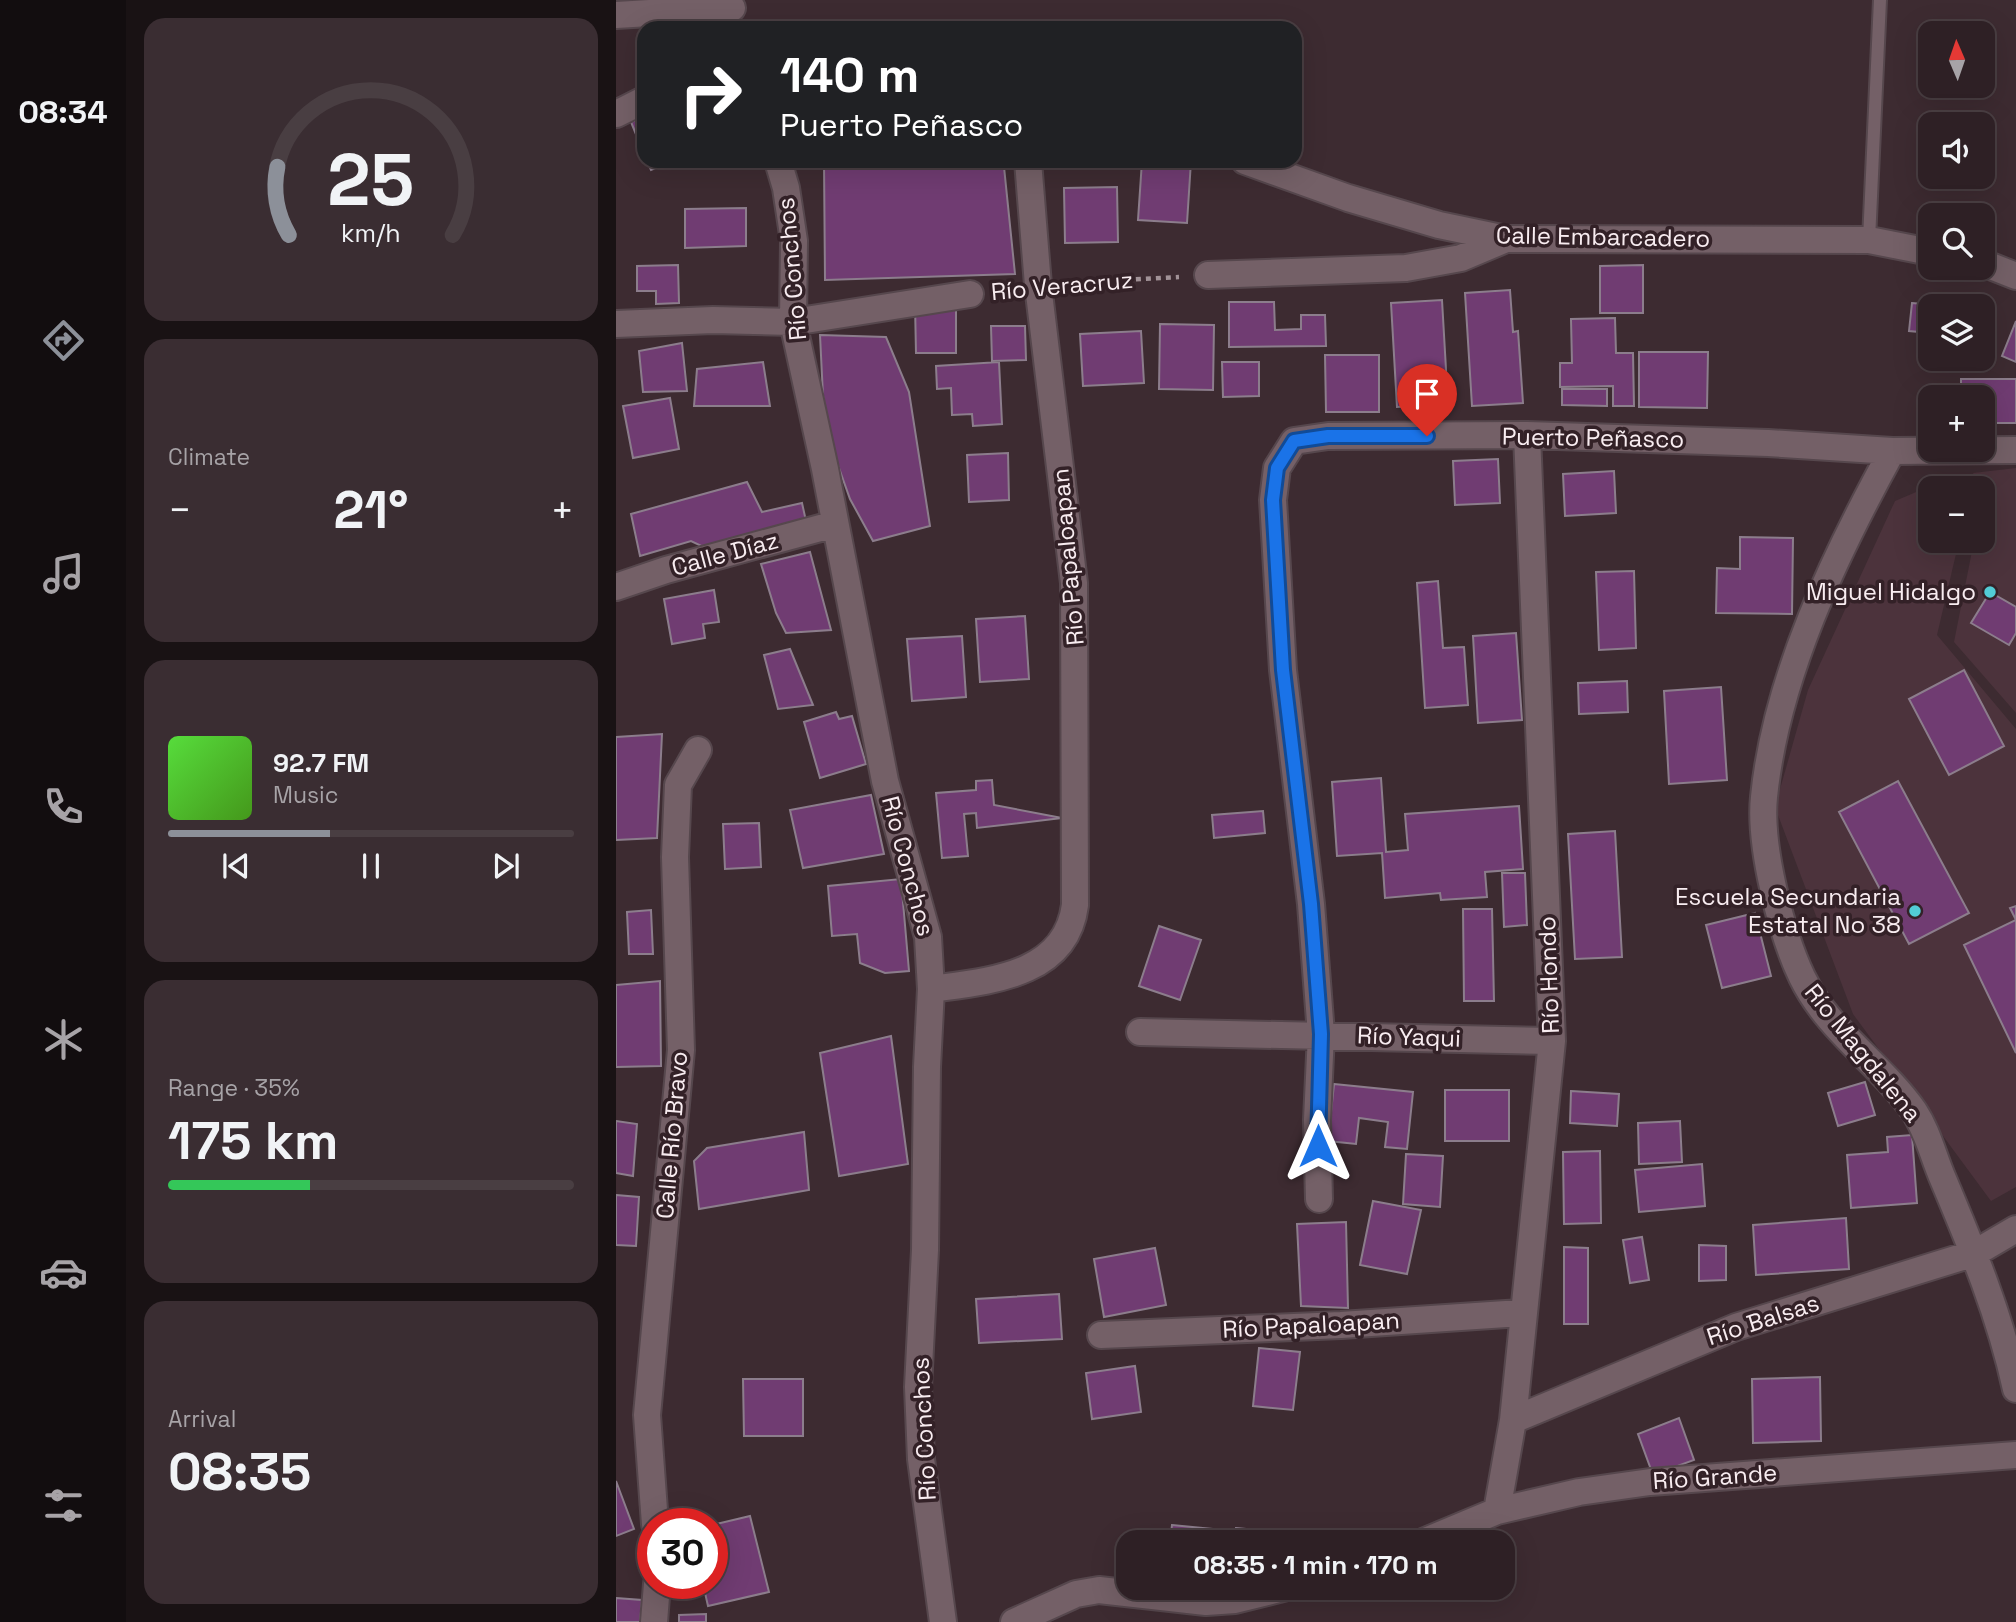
<!DOCTYPE html>
<html lang="en">
<head>
<meta charset="utf-8">
<style>
  body { margin:0; font-family:"Space Grotesk",sans-serif; background:#3a2d32; color:#f1f3f6; height:100vh; display:flex; flex-direction:column; font-size:26px; white-space:nowrap }
  * { box-sizing:border-box; margin:0 }
  p { font-size:23px; color:#a7a3a7 }
  .icon { flex:none; width:38px; height:38px; fill:none; stroke:currentColor; stroke-width:2; stroke-linecap:round; stroke-linejoin:round }
  .map { position:relative; flex:1; overflow:hidden }
  .panel { display:flex; flex-direction:column; gap:18px; padding:18px; background:#191214; width:490px }
  .panel>* { flex:none }
  .guide { position:absolute; left:21px; top:21px; width:665px; height:147px; border-radius:21px; box-shadow:0 7px 28px #0002,0 0 0 2px #493e42; background:#202124; color:#fff; overflow:hidden }
  .needle { width:46px; rotate:358deg }
  .buttons { position:absolute; left:1302px; top:21px; display:grid; gap:14px }
  .buttons a { display:grid; place-items:center; width:77px; height:77px; border-radius:14px; background:#2e2025; box-shadow:0 7px 28px #0002,0 0 0 2px #493e42; font-size:35px }
  .speed { position:absolute; left:21px; top:1508px; display:flex; gap:14px; font-size:35px; font-weight:700; text-align:center }
  .speed>* { display:grid; place-content:center; width:91px; height:91px; border-radius:50%; background:#2e2025; box-shadow:0 7px 28px #0002,0 0 0 2px #493e42; line-height:1 }
  .speed .limit { border:10px solid #d22; background:#fff; color:#111 }
  .pin { position:absolute; display:grid; place-items:center; width:60px; height:60px; color:#fff; margin:-72px -30px; border-radius:50% 50% 50% 0; rotate:-45deg; box-shadow:0 0 7px #0007 }
  .pin .icon { rotate:45deg }
  .me { position:absolute; width:77px; margin:-38px; rotate:0deg; stroke-linejoin:round; filter:drop-shadow(0 0 5px #0008) }
  .turn { display:flex; align-items:center; gap:24px; height:147px; padding:0 28px; font-size:32px }
  .turn .icon { width:91px; height:91px; stroke-width:2.5 }
  .turn b { display:block; font-size:49px; line-height:60px }
  .big { font-size:52px; font-weight:700; line-height:1.1 }
  .panel .widget { flex:1; display:flex; flex-direction:column; justify-content:center; gap:10px; min-width:0; padding:0 24px; border-radius:21px; background:#3a2d32 }
  .panel .dial { align-items:center; gap:0 }
  .dial svg { height:182px; overflow:visible; fill:none; stroke:#493e42; stroke-width:7; stroke-linecap:round; text-anchor:middle }
  .dial text { fill:#f1f3f6; stroke:none }
  .song { display:flex; align-items:center; gap:21px }
  .cover { width:84px; height:84px; border-radius:10px; background:linear-gradient(135deg,hsl(110 70% 55%),hsl(100 70% 35%)) }
  .played { height:7px; border-radius:4px; background:linear-gradient(90deg,#8c9099 40%,#493e42 40%) }
  .keys { display:flex; justify-content:space-around; direction:ltr }
  .heat { display:flex; justify-content:space-between; align-items:center; font-size:38px; direction:ltr }
  .charge { height:10px; border-radius:5px; background:linear-gradient(90deg,#34c759 35%,#493e42 0) }
  .trip { position:absolute; left:500px; top:1530px; width:399px; height:70px; border-radius:21px; background:#2e2025; box-shadow:0 7px 28px #0002,0 0 0 2px #493e42; font-weight:700; line-height:70px; text-align:center }
  main { display:flex; flex:1; min-height:0 }
  .dock { display:flex; flex-direction:column; width:126px; justify-content:space-around; align-items:center; background:#120d0f; color:#a7a3a7 }
  .dock .icon { width:49px; height:49px }
  .dock .active { color:#8c9099 }
  .dock b { font-size:32px; color:#f1f3f6 }
  .map>svg:first-child { display:block }
  .built { fill:#4c333c }
  .building { fill:#703c72; stroke:#8c7d8c; stroke-width:2 }
  .lines { fill:none; stroke-linecap:round; stroke-linejoin:round }
  .lane-casing { stroke:#56474d; stroke-width:16 }
  .street-casing { stroke:#56474d; stroke-width:30 }
  .path { stroke:#a19297; stroke-width:4.5; stroke-dasharray:5 5; stroke-linecap:butt }
  .lane { stroke:#746067; stroke-width:12 }
  .street { stroke:#746067; stroke-width:26 }
  .route-casing { stroke:#114b97; stroke-width:18 }
  .route { stroke:#1a73e8; stroke-width:12 }
  .poi-dot { fill:#52ccd6; stroke:#332127; stroke-width:2.5 }
  .labels { text-anchor:middle; stroke-width:7; stroke-linejoin:round; paint-order:stroke }
  .street-label { font-size:24px; fill:#f8ecf0; stroke:#332127 }
  .poi-label { font-size:24px; fill:#f8ecf0; stroke:#332127; text-anchor:end }
</style>
</head>
<body>
<main>
<nav class="dock">
<b>08:34</b>
<svg class="icon active" aria-label="directions" viewBox="0 0 24 24"><path d="M12 3l9 9-9 9-9-9zM9 14v-3h6M13 9l2 2-2 2"/></svg>
<svg class="icon" aria-label="music" viewBox="0 0 24 24"><path d="M9 18V5l10-2v13"/><circle cx="6" cy="18" r="3"/><circle cx="16" cy="16" r="3"/></svg>
<svg class="icon" aria-label="phone" viewBox="0 0 24 24"><path d="M5 4h4l2 5-3 2q2 4 5 5l2-3 5 2v4C11 20 4 13 5 4z"/></svg>
<svg class="icon" aria-label="climate" viewBox="0 0 24 24"><path d="M12 3v18M4 7l16 10M4 17L20 7"/></svg>
<svg class="icon" aria-label="car" viewBox="0 0 24 24"><path d="M5 17H2v-5l4-1 3-4h7l3 4 3 1v5h-3M9 17h6M6 11h13"/><circle cx="7" cy="17" r="2"/><circle cx="17" cy="17" r="2"/></svg>
<svg class="icon" aria-label="filters" viewBox="0 0 24 24"><path d="M4 7h16M4 17h16"/><circle cx="9" cy="7" r="2"/><circle cx="15" cy="17" r="2"/></svg>
</nav>
<section class="panel">
<div class="widget dial"><svg viewBox="0 0 100 80">
<path d="M14 69A42 42 0 1 1 86 69"/>
<path d="M14 69A42 42 0 0 1 9 39" stroke="#8c9099"/>
<text x="50" y="56" font-size="32" font-weight="700">25</text>
<text x="50" y="72" font-size="11">km/h</text>
</svg></div>
<div class="widget"><p>Climate</p>
<div class="heat"><a>−</a><b class="big">21°</b><a>+</a></div>
</div>
<div class="widget">
<div class="song"><i class="cover"></i><div><b>92.7 FM</b><p>Music</p></div></div>
<div class="played"></div>
<div class="keys"><svg class="icon" aria-label="previous" viewBox="0 0 24 24"><path d="M18 5L8 12l10 7zM5 5v14"/></svg><svg class="icon" aria-label="pause" viewBox="0 0 24 24"><path d="M8 5v14M16 5v14"/></svg><svg class="icon" aria-label="next" viewBox="0 0 24 24"><path d="M6 5l10 7-10 7zM19 5v14"/></svg></div>
</div>
<div class="widget"><p>Range · 35%</p><b class="big">175 km</b><div class="charge"></div></div>
<div class="widget"><p>Arrival</p><b class="big">08:35</b></div>
</section>
<div class="map">
<svg width="1400" height="1622" viewBox="0 0 1400 1622">
  <rect width="100%" height="100%" fill="#3d2b31"/>
  <path class="built" d="M 1400,468 L 1400,713 L 1338,642 L 1358,541 L 1367,541 L 1367,488 L 1363,488 L 1357,473 Z
    M 1338,476 L 1347,488 L 1314,488 L 1314,541 L 1343,541 L 1321,635 L 1400,729 L 1400,1187 L 1375,1201 L 1237,1014 L 1159,807 L 1192,690 L 1279,501 Z"/>
  <path class="building" d="M 28,117 L 28,154 L 15,122 Z
    M 31,161 L 57,161 L 35,170 Z
    M 208,161 L 376,161 L 388,167 L 399,274 L 209,280 Z
    M 526,161 L 575,161 L 571,223 L 522,220 Z
    M 501,187 L 502,242 L 449,243 L 448,188 Z
    M 130,208 L 130,246 L 69,248 L 69,209 Z
    M 62,265 L 63,303 L 40,304 L 40,291 L 21,291 L 21,266 Z
    M 1027,265 L 1027,313 L 984,313 L 984,266 Z
    M 894,290 L 897,332 L 902,331 L 907,403 L 856,406 L 849,293 Z
    M 826,300 L 832,404 L 781,407 L 775,303 Z
    M 613,302 L 658,302 L 659,330 L 685,329 L 685,315 L 709,315 L 710,346 L 613,347 Z
    M 1296,303 L 1329,306 L 1314,306 L 1314,333 L 1293,331 Z
    M 299,304 L 340,304 L 340,353 L 300,353 Z
    M 999,318 L 1000,353 L 1017,353 L 1018,406 L 997,406 L 997,386 L 944,387 L 944,363 L 956,363 L 955,319 Z
    M 1400,321 L 1400,362 L 1386,356 Z
    M 544,324 L 598,325 L 597,390 L 543,389 Z
    M 375,326 L 409,326 L 410,360 L 376,361 Z
    M 525,331 L 528,383 L 467,386 L 464,334 Z
    M 204,335 L 270,337 L 293,392 L 314,526 L 257,541 L 234,499 L 218,454 L 207,396 Z
    M 66,343 L 71,391 L 27,392 L 23,351 Z
    M 1023,352 L 1092,352 L 1091,408 L 1023,407 Z
    M 709,355 L 763,355 L 763,412 L 710,412 Z
    M 147,362 L 154,406 L 78,406 L 81,369 Z
    M 383,362 L 386,424 L 357,426 L 356,414 L 336,415 L 335,388 L 321,389 L 320,366 Z
    M 606,362 L 643,362 L 643,396 L 607,397 Z
    M 1345,379 L 1400,379 L 1400,423 L 1367,423 L 1367,397 L 1345,397 Z
    M 946,389 L 991,389 L 991,406 L 946,405 Z
    M 54,398 L 63,449 L 17,458 L 7,406 Z
    M 392,453 L 393,500 L 353,502 L 351,455 Z
    M 882,459 L 884,503 L 839,505 L 837,461 Z
    M 998,471 L 1000,513 L 949,516 L 947,474 Z
    M 131,482 L 146,512 L 186,503 L 190,521 L 94,550 L 75,541 L 24,556 L 15,514 Z
    M 1124,537 L 1177,538 L 1176,614 L 1100,613 L 1101,568 L 1124,569 Z
    M 194,552 L 215,630 L 170,633 L 160,613 L 145,564 Z
    M 1018,571 L 1020,648 L 983,650 L 980,572 Z
    M 822,581 L 827,648 L 848,647 L 852,705 L 809,708 L 801,583 Z
    M 98,590 L 103,622 L 87,624 L 89,638 L 56,644 L 48,599 Z
    M 1374,592 L 1400,607 L 1400,633 L 1393,645 L 1355,623 Z
    M 409,616 L 413,679 L 364,682 L 360,619 Z
    M 900,633 L 906,720 L 862,723 L 857,636 Z
    M 346,636 L 350,697 L 296,701 L 291,639 Z
    M 174,649 L 197,705 L 162,709 L 148,655 Z
    M 1348,670 L 1388,746 L 1333,775 L 1293,699 Z
    M 1011,681 L 1012,712 L 963,714 L 962,683 Z
    M 1105,687 L 1111,780 L 1053,784 L 1048,691 Z
    M 220,712 L 223,719 L 236,716 L 250,764 L 204,778 L 188,722 Z
    M 46,734 L 41,838 L 0,840 L 0,737 Z
    M 765,778 L 770,852 L 792,850 L 789,814 L 903,806 L 907,869 L 869,872 L 871,897 L 825,900 L 824,893 L 769,898 L 766,853 L 721,856 L 716,782 Z
    M 376,780 L 378,805 L 446,818 L 361,828 L 360,813 L 348,814 L 352,856 L 326,858 L 320,793 L 360,790 L 360,781 Z
    M 1282,781 L 1353,913 L 1293,944 L 1223,812 Z
    M 255,795 L 268,854 L 187,868 L 174,810 Z
    M 647,811 L 649,833 L 598,838 L 596,815 Z
    M 143,823 L 145,867 L 109,869 L 107,824 Z
    M 999,831 L 1006,957 L 959,959 L 952,834 Z
    M 886,873 L 909,873 L 911,925 L 888,927 Z
    M 285,879 L 293,971 L 269,973 L 244,963 L 241,934 L 216,936 L 212,886 Z
    M 1400,906 L 1400,1053 L 1348,945 L 1400,920 L 1394,908 Z
    M 847,909 L 876,909 L 878,1001 L 848,1001 Z
    M 35,910 L 37,954 L 13,954 L 11,912 Z
    M 1139,913 L 1155,976 L 1106,988 L 1090,925 Z
    M 543,926 L 585,940 L 564,1000 L 523,986 Z
    M 44,981 L 45,1066 L 0,1067 L 0,985 Z
    M 275,1036 L 292,1164 L 223,1176 L 204,1053 Z
    M 1249,1082 L 1259,1115 L 1222,1126 L 1212,1093 Z
    M 718,1084 L 797,1092 L 791,1149 L 769,1147 L 772,1122 L 743,1118 L 740,1144 L 712,1141 Z
    M 829,1090 L 893,1090 L 893,1141 L 829,1141 Z
    M 955,1091 L 1003,1094 L 1001,1126 L 954,1123 Z
    M 0,1121 L 21,1124 L 17,1176 L 0,1173 Z
    M 1064,1121 L 1066,1162 L 1023,1164 L 1022,1123 Z
    M 188,1132 L 193,1190 L 83,1209 L 78,1161 L 91,1148 Z
    M 1296,1135 L 1301,1203 L 1235,1208 L 1231,1155 L 1272,1152 L 1271,1137 Z
    M 984,1151 L 985,1223 L 948,1224 L 947,1152 Z
    M 790,1154 L 827,1156 L 824,1207 L 787,1204 Z
    M 1086,1164 L 1089,1206 L 1023,1212 L 1019,1170 Z
    M 0,1195 L 23,1197 L 20,1246 L 0,1245 Z
    M 757,1201 L 805,1210 L 791,1274 L 744,1265 Z
    M 1230,1218 L 1233,1269 L 1140,1275 L 1137,1225 Z
    M 730,1222 L 732,1308 L 685,1306 L 681,1224 Z
    M 1026,1237 L 1033,1280 L 1014,1283 L 1007,1240 Z
    M 1083,1245 L 1110,1246 L 1110,1280 L 1083,1281 Z
    M 948,1247 L 972,1248 L 972,1324 L 948,1324 Z
    M 539,1248 L 550,1305 L 488,1317 L 478,1259 Z
    M 443,1294 L 446,1339 L 363,1343 L 360,1299 Z
    M 643,1348 L 684,1352 L 677,1410 L 637,1406 Z
    M 519,1366 L 525,1412 L 476,1419 L 470,1373 Z
    M 1204,1377 L 1205,1441 L 1137,1443 L 1136,1379 Z
    M 127,1379 L 187,1379 L 187,1436 L 128,1436 Z
    M 1063,1418 L 1078,1460 L 1037,1475 L 1022,1434 Z
    M 0,1481 L 18,1529 L 0,1536 Z
    M 134,1516 L 153,1592 L 92,1606 L 87,1584 L 96,1584 L 96,1525 Z
    M 556,1525 L 596,1529 L 595,1542 L 554,1542 Z
    M 620,1528 L 682,1534 L 681,1542 L 619,1542 Z
    M 0,1598 L 26,1600 L 24,1622 L 0,1622 Z
    M 90,1614 L 90,1622 L 63,1622 L 63,1615 Z"/>
  <g class="lines">
    <defs>
      <path id="lane" d="M 1253,240 L 1264,0"/>
      <path id="street" d="M 0,15 L 116,8
        M 0,114 L 28,100
        M 162,161 L 170,188 L 178,241 L 177,322 L 209,469 L 269,781 L 312,937 L 315,989 L 311,1067 L 309,1250 L 302,1387 L 305,1459 L 327,1622
        M 629,161 L 732,198 L 823,225 L 890,239 L 1253,240 L 1314,252
        M 1367,263 L 1400,276
        M 592,275 L 790,268 L 845,258 L 890,239
        M 0,324 L 97,320 L 177,322 L 354,294
        M 1276,451 C 1219,555 1160,677 1148,797 C 1143,845 1165,933 1186,977 C 1212,1031 1265,1064 1298,1111 C 1312,1132 1317,1156 1327,1179 C 1356,1248 1384,1315 1400,1389
        M 0,587 L 50,570 L 219,524
        M 315,989 C 373,981 450,976 459,905 L 458,583 L 422,285 L 412,161
        M 524,1032 L 936,1041
        M 703,1199 L 701,1120 L 705,1034 L 695,904 L 667,670 L 657,500 L 661,468 L 678,441 L 712,436 L 911,435 L 1152,443 L 1276,451 L 1400,450
        M 485,1335 L 725,1325 L 905,1313
        M 897,1420 L 1120,1327 L 1359,1253 L 1400,1229
        M 881,1511 L 897,1420 L 936,1041 L 911,435
        M 39,1524 L 31,1415 L 65,1050 L 59,857 L 62,785 L 82,750
        M 807,1542 L 881,1511 L 963,1492 L 1034,1482 L 1400,1455
        M 38,1622 L 41,1584
        M 398,1622 L 460,1594 L 483,1590 L 590,1602 L 619,1600 L 671,1587"/>
    </defs>
    <use href="#lane" class="lane-casing"/>
    <use href="#street" class="street-casing"/>
    <path class="path" d="M 450,283 L 563,277"/>
    <use href="#lane" class="lane"/>
    <use href="#street" class="street"/>
  </g>
  <g class="lines">
    <defs>
      <path id="route" d="M 702,1146 L 705,1034 L 695,904 L 667,670 L 657,500 L 661,468 L 678,441 L 712,436 L 811,436"/>
    </defs>
    <use href="#route" class="route-casing"/>
    <use href="#route" class="route"/>
  </g>
  <g class="poi-dot">
    <circle cx="1374" cy="592" r="7"/>
    <circle cx="1299" cy="911" r="7"/>
  </g>
  <g class="labels">
    <g class="street-label">
      <text transform="translate(987 237) rotate(1)" y="8">Calle Embarcadero</text>
      <text transform="translate(176 269) rotate(-95)" y="8">Río Conchos</text>
      <text transform="translate(446 286) rotate(-5)" y="8">Río Veracruz</text>
      <text transform="translate(977 438) rotate(1)" y="8">Puerto Peñasco</text>
      <text transform="translate(109 554) rotate(-15)" y="8">Calle Díaz</text>
      <text transform="translate(452 557) rotate(-95)" y="8">Río Papaloapan</text>
      <text transform="translate(292 866) rotate(75)" y="8">Río Conchos</text>
      <text transform="translate(933 975) rotate(-92)" y="8">Río Hondo</text>
      <text transform="translate(793 1037) rotate(2)" y="8">Río Yaqui</text>
      <text transform="translate(1247 1053) rotate(51)" y="8">Río Magdalena</text>
      <text transform="translate(56 1135) rotate(-85)" y="8">Calle Río Bravo</text>
      <text transform="translate(1147 1320) rotate(-18)" y="8">Río Balsas</text>
      <text transform="translate(695 1325) rotate(-3)" y="8">Río Papaloapan</text>
      <text transform="translate(308 1429) rotate(-93)" y="8">Río Conchos</text>
      <text transform="translate(1099 1477) rotate(-4)" y="8">Río Grande</text>
    </g>
    <g class="poi-label">
      <text x="1360" y="600">Miguel Hidalgo</text>
      <text x="1285" y="905">Escuela Secundaria<tspan x="1285" dy="28">Estatal No 38</tspan></text>
    </g>
  </g>
</svg>
<div class="buttons">
<a><svg class="needle" viewBox="-14 -14 28 28"><path d="M0-13l5 13h-10z" fill="#e53935"/><path d="M0 13l5-13h-10z" fill="#a7a3a7"/></svg></a>
<a><svg class="icon" aria-label="sound" viewBox="0 0 24 24"><path d="M4 9h4l5-4v14l-5-4H4zM17 9q2 3 0 6"/></svg></a>
<a><svg class="icon" aria-label="search" viewBox="0 0 24 24"><circle cx="10" cy="10" r="6"/><path d="M15 15l6 6"/></svg></a>
<a><svg class="icon" aria-label="layers" viewBox="0 0 24 24"><path d="M12 4l9 5-9 5-9-5zM3 14l9 5 9-5"/></svg></a>
<a>+</a>
<a>−</a>
</div>
<div class="speed"><div class="limit">30</div></div>
<div class="pin" style="left:811px;top:436px;background:#d93025"><svg class="icon" aria-label="arrive" viewBox="0 0 24 24"><path d="M6 21V4h12l-3 4 3 4H6"/></svg></div>
<svg class="me" style="left:702px;top:1146px" viewBox="-20 -20 40 40"><path d="M0-17L14 15 0 8-14 15z" fill="#1a73e8" stroke="#fff" stroke-width="4"/></svg>
<div class="trip">08:35 · 1 min · 170 m</div>
<div class="guide">
<div class="turn"><svg class="icon" aria-label="right" viewBox="0 0 24 24"><path d="M7 20v-9h11M14 6l5 5-5 5"/></svg><div><b>140 m</b>Puerto Peñasco</div></div>
</div>
</div>
</main>
</body>
</html>
